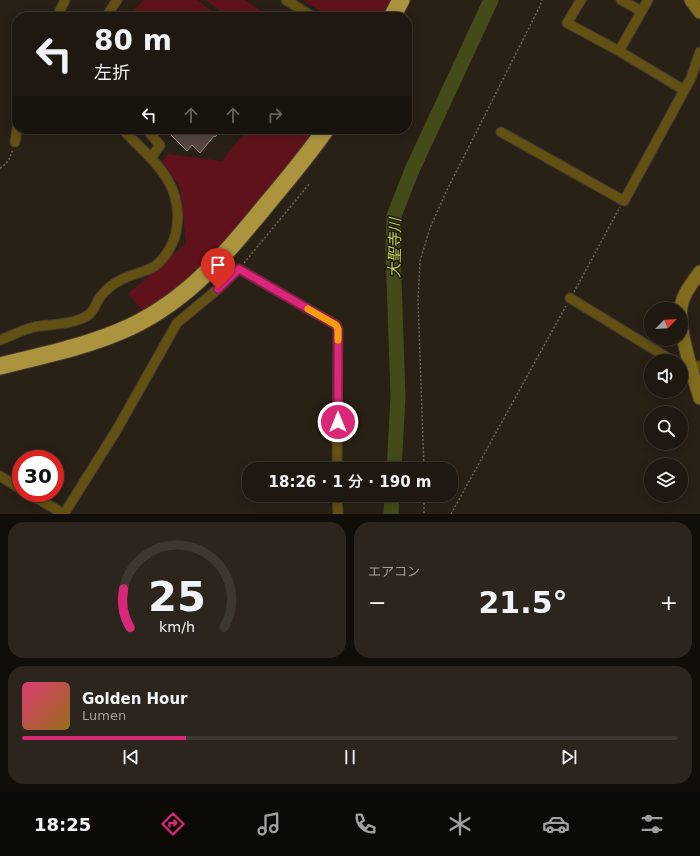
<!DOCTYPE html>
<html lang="ja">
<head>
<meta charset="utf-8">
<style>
  body { margin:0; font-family:"DejaVu Sans","Noto Sans JP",sans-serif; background:#2c251e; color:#f1f3f6; height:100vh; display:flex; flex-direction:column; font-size:15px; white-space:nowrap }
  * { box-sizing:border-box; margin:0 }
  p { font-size:13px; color:#a1a09f }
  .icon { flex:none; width:22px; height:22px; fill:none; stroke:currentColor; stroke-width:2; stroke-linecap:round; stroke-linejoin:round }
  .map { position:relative; height:514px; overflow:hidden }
  .details { display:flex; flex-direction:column; gap:8px; padding:8px; background:#110d09; flex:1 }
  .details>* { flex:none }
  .guide { position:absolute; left:12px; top:12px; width:400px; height:122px; border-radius:16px; box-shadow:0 2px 10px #0003,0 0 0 1px #3c3730; background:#1f1810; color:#f1f3f6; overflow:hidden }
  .needle { width:26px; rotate:65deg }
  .fabs { position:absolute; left:644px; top:302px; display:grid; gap:8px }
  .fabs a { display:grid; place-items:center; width:44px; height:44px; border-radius:50%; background:#1f1810; box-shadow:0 2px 10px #0003,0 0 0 1px #3c3730; font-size:20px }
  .speed { position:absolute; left:12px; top:450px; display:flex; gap:8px; font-size:20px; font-weight:700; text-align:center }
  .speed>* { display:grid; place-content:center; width:52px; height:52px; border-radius:50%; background:#1f1810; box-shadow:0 2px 10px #0003,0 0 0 1px #3c3730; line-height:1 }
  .speed .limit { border:6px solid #d22; background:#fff; color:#111 }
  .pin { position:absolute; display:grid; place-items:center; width:34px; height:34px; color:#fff; margin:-41px -17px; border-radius:50% 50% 50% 0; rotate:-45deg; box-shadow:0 0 4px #0007 }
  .pin .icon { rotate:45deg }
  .me { position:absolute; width:44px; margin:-22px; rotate:0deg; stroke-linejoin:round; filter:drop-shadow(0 0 3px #0008) }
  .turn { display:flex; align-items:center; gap:14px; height:84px; padding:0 16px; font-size:18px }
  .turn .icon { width:52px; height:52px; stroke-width:2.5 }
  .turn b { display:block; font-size:28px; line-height:34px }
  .lanes { display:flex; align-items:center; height:38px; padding:0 16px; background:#0003; justify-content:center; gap:20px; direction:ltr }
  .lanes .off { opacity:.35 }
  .big { font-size:30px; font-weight:600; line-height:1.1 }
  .details .widget { flex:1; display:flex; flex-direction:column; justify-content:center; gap:6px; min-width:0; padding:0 14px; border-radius:16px; background:#2c251e }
  .details .dial { align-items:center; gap:0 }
  .dial svg { height:104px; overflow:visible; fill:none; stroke:#3c3730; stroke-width:7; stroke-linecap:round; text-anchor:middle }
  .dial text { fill:#f1f3f6; stroke:none }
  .song { display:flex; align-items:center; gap:12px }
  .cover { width:48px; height:48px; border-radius:6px; background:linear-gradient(135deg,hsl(340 70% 55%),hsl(40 70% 35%)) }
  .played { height:4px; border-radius:2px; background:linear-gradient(90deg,#db2777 25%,#3c3730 25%) }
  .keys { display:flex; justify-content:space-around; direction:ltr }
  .heat { display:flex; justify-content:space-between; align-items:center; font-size:22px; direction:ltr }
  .details .tiles { flex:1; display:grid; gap:8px; grid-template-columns:1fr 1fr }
  .widget:last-child { grid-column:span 2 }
  .trip { position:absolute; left:242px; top:462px; width:216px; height:40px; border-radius:16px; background:#1f1810; box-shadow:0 2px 10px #0003,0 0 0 1px #3c3730; font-weight:600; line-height:40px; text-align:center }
  .tabs { display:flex; height:64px; justify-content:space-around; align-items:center; background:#0c0a06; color:#a1a09f }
  .tabs .icon { width:28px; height:28px }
  .tabs .current { color:#db2777 }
  .tabs b { font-size:18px; color:#f1f3f6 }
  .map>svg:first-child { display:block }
  .green { fill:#5f121a }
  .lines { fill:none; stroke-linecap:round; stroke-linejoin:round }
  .river { stroke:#434b19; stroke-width:15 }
  .building { fill:#554640; stroke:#9c8c84 }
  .street-casing { stroke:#453c33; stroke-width:11 }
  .secondary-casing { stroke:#453c33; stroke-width:15 }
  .highway-casing { stroke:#453c33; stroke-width:19 }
  .path { stroke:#70685f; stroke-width:1.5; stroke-dasharray:2 2; stroke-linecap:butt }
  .street { stroke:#625112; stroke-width:9 }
  .secondary { stroke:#816c1d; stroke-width:13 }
  .highway { stroke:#ac943f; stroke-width:17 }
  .route-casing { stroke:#8e194d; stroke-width:10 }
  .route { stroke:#db2777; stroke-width:7 }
  .slow { stroke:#f59e0b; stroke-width:7 }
  .labels { text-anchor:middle; stroke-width:3; stroke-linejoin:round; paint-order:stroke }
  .water-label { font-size:15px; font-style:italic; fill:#c0d559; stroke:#1f170d }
</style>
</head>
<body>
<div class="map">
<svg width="700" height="514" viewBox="0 0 700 514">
  <rect width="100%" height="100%" fill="#292016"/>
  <path class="green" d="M 144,0 L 198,0 L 219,17 L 141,17 L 134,10 Z
    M 206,0 L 245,0 L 271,17 L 227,17 Z
    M 302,0 L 393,0 L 385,17 L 331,17 Z
    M 247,129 L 324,129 L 227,247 L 144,312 L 128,294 L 186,243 L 180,187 L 162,161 L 168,154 L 222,161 Z"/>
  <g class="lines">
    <path class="river" d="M 394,469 L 398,397 L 393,250 L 394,216 L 412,170 L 491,0
      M 391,514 L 392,495"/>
  </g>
  <path class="building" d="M 165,129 L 223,129 L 215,137 L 214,136 L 200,153 L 192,145 L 187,151 Z"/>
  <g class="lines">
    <defs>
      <path id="street" d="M 286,0 L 313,17
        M 581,0 L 567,23 L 619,51 L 684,90
        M 621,0 L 641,11
        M 57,17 L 65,0
        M 106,17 L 117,0
        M 619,51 L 648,0
        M 146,129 L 160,145 L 151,158
        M 501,132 L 624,201 L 691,78 L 700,52
        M 15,142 L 17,129
        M 570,298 L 673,361
        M 0,340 C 11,336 22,330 34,327 C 51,324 71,325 87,316 C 95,311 95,304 100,297 C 105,291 112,284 119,281 C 130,274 144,273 155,266 C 167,257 175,241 177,227 C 183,181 151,159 122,129
        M 681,365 L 700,366
        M 0,476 L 21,489
        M 28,493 L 64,514
        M 337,495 L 338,514
        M 64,514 L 116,431 L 177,323 L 218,289 L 239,269 L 336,325 L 338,329 L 337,469"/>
      <path id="secondary" d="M 691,0 L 700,12
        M 700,272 C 692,283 683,294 681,307 C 678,331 693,375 700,398"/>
      <path id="highway" d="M 392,17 L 401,0
        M 0,366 C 44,355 89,346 130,327 C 189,299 226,254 266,205 C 287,180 308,155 326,129"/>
    </defs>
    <use href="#street" class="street-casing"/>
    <use href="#secondary" class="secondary-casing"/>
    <use href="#highway" class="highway-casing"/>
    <path class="path" d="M 0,168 C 8,163 10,158 13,149
      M 244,263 L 310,183
      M 574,292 L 620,207
      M 424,469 L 418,300 L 420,261 L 430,228 L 446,192 L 540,6 L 542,0
      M 424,495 L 424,514
      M 451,514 L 566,306"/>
    <use href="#street" class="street"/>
    <use href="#secondary" class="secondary"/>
    <use href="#highway" class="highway"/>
  </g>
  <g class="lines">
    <defs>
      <path id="route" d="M 218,289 L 239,269 L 336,325 L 338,329 L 338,422"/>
    </defs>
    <use href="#route" class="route-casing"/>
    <use href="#route" class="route"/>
    <path class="slow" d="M 308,309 L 336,325 L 338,329 L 338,340"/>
  </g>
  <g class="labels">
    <g class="water-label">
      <text transform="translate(395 248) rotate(-89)" y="5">大聖寺川</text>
    </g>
  </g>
</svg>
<div class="fabs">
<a><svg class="needle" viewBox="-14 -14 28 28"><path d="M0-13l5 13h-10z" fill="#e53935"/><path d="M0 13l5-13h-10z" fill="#a1a09f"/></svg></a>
<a><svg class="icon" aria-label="sound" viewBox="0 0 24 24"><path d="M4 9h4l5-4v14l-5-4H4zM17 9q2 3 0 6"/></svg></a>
<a><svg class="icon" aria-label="search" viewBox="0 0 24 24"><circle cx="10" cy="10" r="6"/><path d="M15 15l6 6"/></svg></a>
<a><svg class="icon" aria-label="layers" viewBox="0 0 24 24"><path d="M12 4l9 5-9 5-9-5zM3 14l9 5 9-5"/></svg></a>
</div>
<div class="speed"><div class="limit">30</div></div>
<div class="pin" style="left:218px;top:289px;background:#d93025"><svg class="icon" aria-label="arrive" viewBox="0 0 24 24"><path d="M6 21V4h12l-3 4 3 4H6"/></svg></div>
<svg class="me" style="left:338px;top:422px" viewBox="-20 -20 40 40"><circle r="17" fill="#db2777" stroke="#fff" stroke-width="3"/><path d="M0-11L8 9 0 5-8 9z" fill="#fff"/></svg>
<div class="trip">18:26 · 1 分 · 190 m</div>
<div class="guide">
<div class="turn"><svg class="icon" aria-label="left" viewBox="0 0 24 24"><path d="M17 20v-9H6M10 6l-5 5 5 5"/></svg><div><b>80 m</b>左折</div></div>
<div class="lanes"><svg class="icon" aria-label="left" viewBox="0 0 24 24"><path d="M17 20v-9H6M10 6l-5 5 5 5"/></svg><svg class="icon off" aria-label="ahead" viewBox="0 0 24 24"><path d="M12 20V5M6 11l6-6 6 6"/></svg><svg class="icon off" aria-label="ahead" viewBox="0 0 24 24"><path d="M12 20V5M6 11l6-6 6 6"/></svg><svg class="icon off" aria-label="right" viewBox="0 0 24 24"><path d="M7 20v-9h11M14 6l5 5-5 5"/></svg></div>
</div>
</div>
<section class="details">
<div class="tiles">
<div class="widget dial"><svg viewBox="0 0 100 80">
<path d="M14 69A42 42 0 1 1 86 69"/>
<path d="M14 69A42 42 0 0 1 9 39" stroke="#db2777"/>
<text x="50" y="56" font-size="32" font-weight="700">25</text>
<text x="50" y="72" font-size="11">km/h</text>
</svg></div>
<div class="widget"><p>エアコン</p>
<div class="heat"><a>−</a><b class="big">21.5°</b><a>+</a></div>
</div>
<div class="widget">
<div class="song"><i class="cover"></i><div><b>Golden Hour</b><p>Lumen</p></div></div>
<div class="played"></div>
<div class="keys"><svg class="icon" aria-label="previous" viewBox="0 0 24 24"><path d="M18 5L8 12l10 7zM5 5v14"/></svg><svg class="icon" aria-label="pause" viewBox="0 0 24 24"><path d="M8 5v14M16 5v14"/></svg><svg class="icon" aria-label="next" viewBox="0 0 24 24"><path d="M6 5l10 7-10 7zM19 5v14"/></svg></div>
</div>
</div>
</section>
<nav class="tabs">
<b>18:25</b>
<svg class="icon current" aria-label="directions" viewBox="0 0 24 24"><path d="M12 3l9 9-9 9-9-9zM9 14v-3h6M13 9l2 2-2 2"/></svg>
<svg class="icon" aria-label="music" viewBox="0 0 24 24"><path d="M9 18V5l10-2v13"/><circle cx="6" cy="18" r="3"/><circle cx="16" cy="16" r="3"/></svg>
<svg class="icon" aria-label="phone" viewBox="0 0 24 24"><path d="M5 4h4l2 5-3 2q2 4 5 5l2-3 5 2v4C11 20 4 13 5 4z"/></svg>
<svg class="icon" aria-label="climate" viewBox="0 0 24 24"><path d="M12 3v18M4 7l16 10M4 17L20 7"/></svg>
<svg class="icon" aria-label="car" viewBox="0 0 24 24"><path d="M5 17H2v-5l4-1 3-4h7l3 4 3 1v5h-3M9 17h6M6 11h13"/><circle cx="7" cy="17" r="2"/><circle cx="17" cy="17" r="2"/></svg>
<svg class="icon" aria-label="filters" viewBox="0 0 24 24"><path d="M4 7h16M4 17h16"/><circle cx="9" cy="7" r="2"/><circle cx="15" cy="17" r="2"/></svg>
</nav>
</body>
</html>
